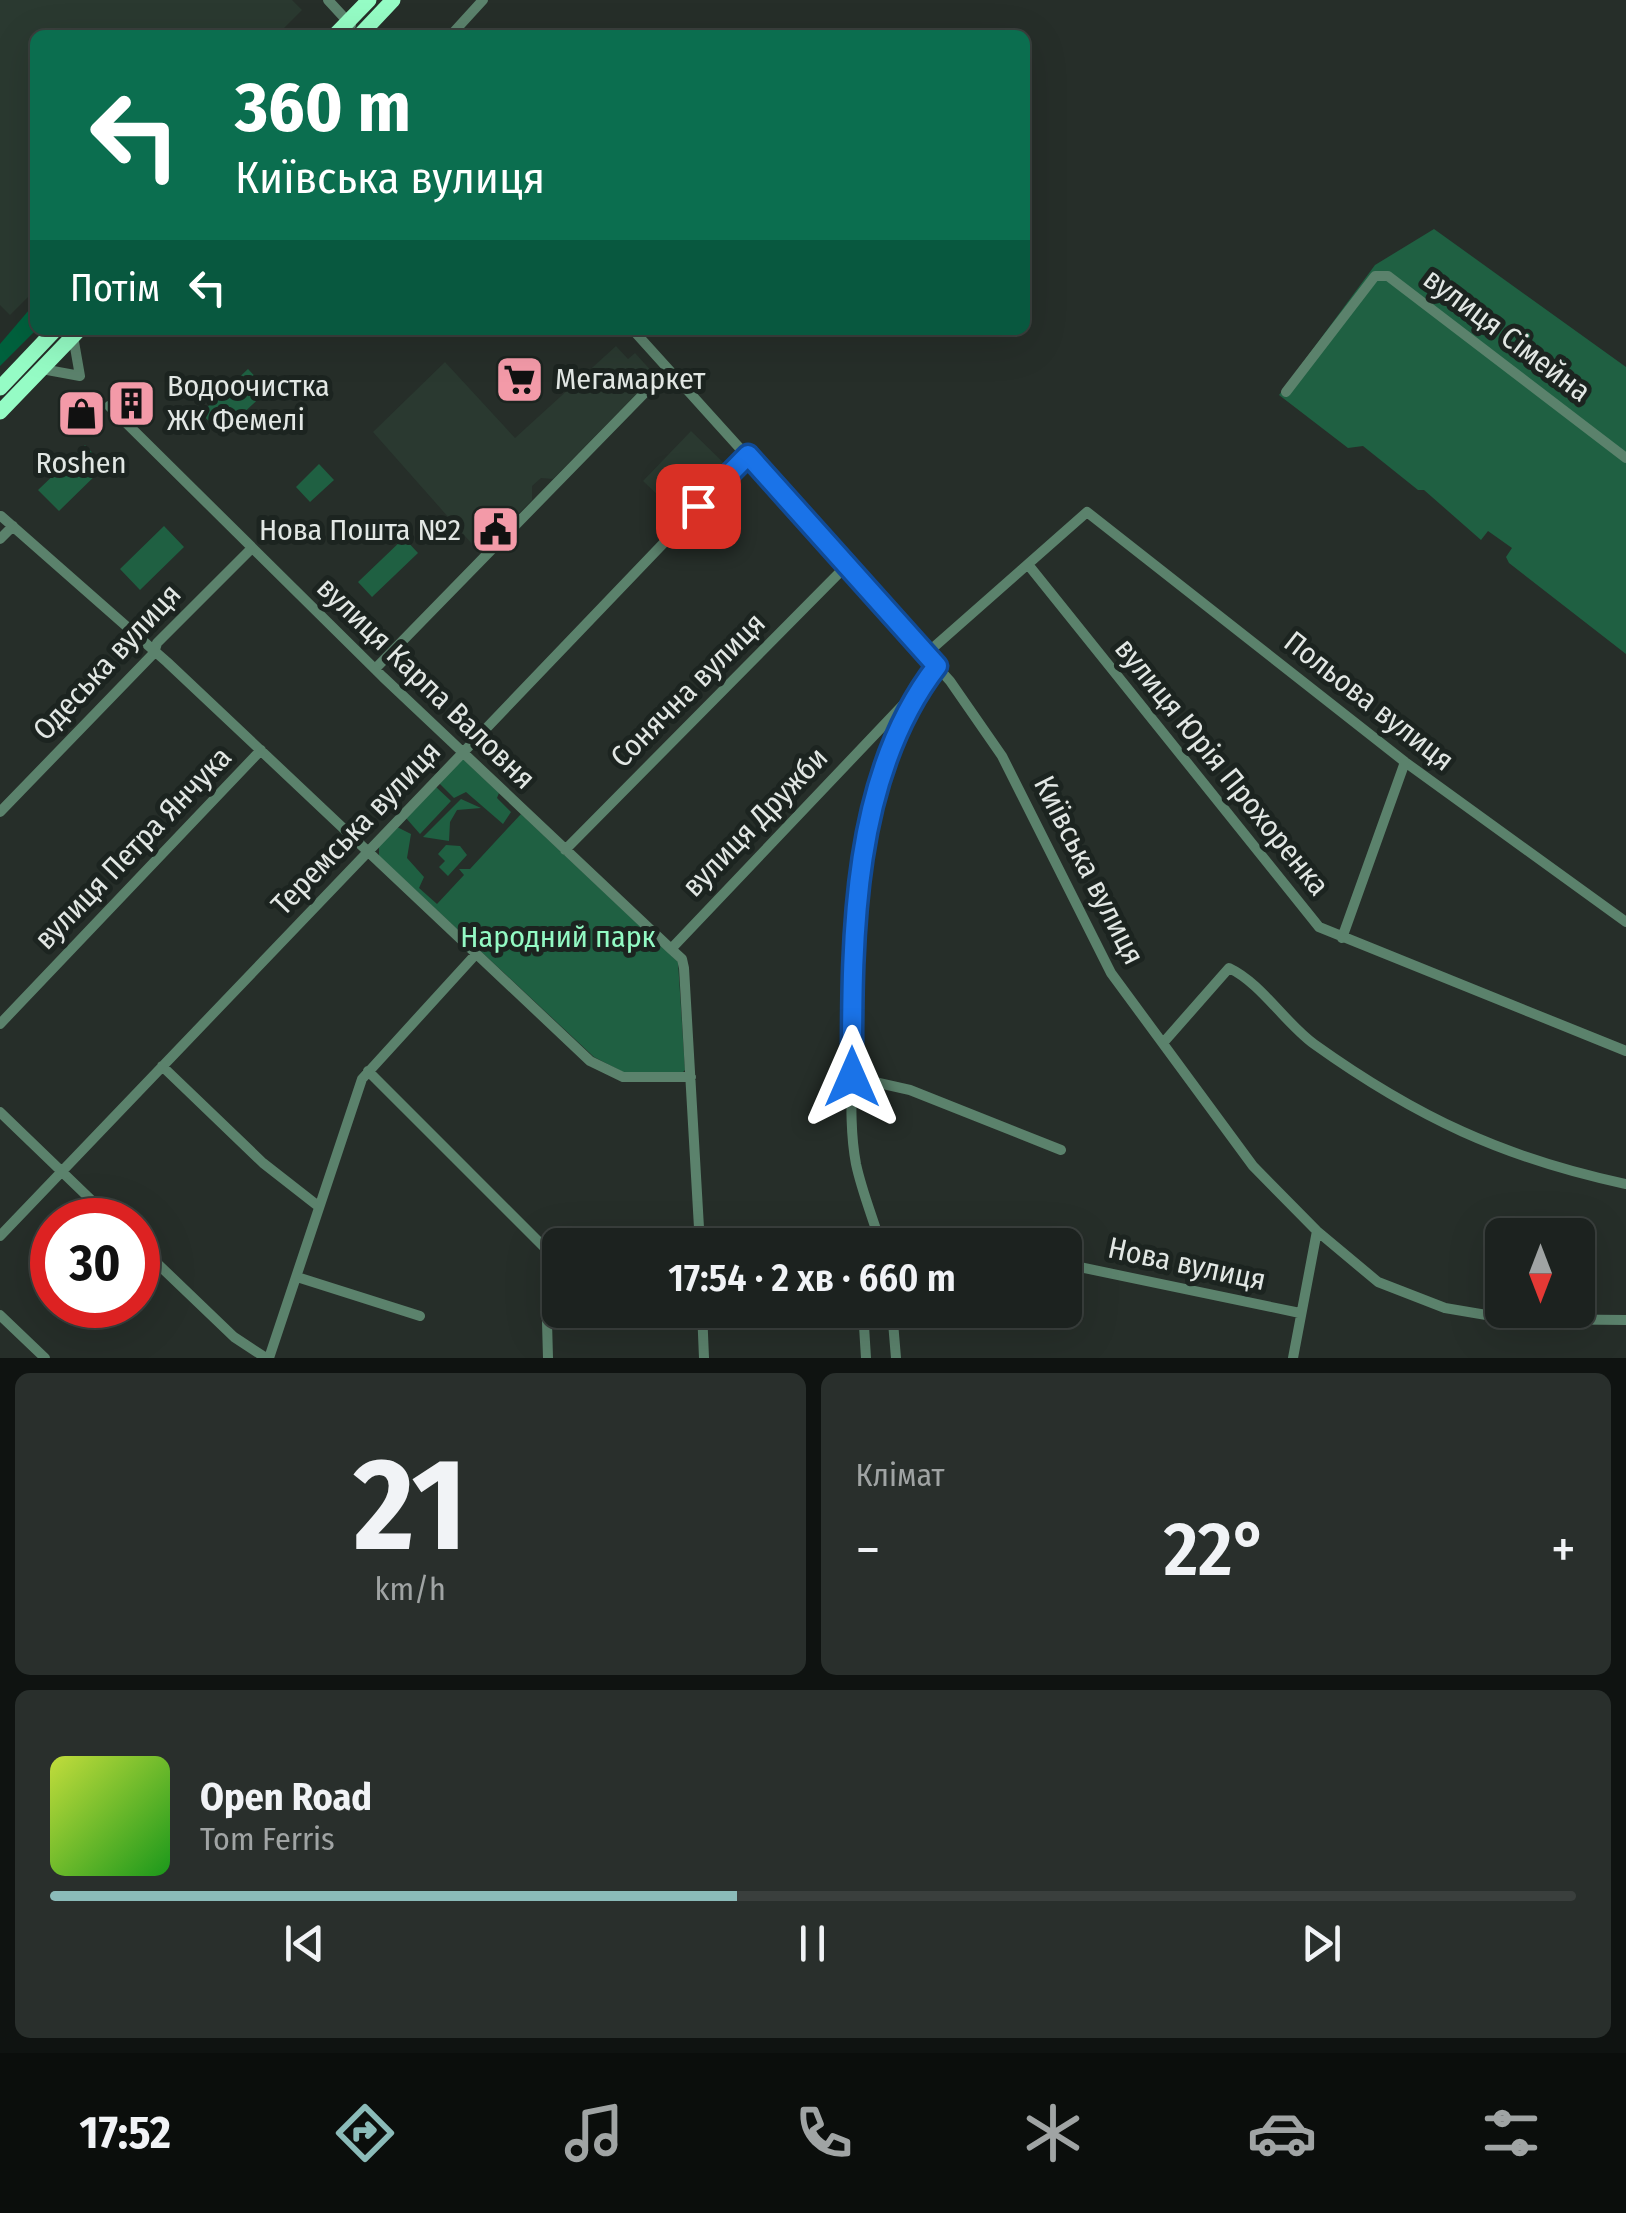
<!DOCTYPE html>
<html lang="uk">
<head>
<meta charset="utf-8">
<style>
  body { margin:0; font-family:"Fira Sans Condensed",sans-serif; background:#292f2c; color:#f1f3f6; height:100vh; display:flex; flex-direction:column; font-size:38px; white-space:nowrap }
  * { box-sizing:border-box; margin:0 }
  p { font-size:32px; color:#a0a4a4 }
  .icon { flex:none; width:55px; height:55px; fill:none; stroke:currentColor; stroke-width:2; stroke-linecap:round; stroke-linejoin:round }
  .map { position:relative; height:1358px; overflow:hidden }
  .drawer { display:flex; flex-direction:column; gap:15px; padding:15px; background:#0f1311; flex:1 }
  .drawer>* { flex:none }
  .banner { position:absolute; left:30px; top:30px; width:1000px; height:305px; border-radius:15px; box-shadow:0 10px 40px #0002,0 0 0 2px #3a3f3d; background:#0b6e4f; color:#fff; overflow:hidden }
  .needle { width:65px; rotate:180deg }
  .fabs { position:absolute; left:1485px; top:1218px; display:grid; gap:20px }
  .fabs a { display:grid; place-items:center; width:110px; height:110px; border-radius:15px; background:#1c221f; box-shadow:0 10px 40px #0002,0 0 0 2px #3a3f3d; font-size:50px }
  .speed { position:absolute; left:30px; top:1198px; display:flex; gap:20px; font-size:50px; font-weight:700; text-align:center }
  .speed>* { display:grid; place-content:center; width:130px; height:130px; border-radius:50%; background:#1c221f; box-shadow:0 10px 40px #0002,0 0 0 2px #3a3f3d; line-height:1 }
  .speed .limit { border:15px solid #d22; background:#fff; color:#111 }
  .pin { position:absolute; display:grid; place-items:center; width:85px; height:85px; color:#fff; margin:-42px; border-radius:20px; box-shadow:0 5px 15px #0006 }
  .me { position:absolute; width:110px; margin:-55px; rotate:0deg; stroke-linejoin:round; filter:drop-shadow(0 0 8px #0008) }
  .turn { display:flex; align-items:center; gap:35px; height:210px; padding:0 40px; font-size:45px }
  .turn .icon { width:130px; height:130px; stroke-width:2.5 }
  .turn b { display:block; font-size:70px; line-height:85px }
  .then { display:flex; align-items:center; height:95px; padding:0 40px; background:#0003; gap:20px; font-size:38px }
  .big { font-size:75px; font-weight:600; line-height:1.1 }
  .drawer .widget { flex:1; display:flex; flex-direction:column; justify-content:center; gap:15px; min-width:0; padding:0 35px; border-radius:15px; background:#292f2c }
  .drawer .dial { align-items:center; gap:0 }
  .dial b { font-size:130px; line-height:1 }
  .song { display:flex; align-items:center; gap:30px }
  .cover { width:120px; height:120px; border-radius:15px; background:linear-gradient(135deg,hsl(70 70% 55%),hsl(120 70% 35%)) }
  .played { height:10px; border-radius:5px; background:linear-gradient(90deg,#8bbbb9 45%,#3a3f3d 45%) }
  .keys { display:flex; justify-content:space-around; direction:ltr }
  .heat { display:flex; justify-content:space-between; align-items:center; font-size:55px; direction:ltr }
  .drawer .tiles { flex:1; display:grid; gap:15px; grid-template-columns:1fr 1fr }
  .widget:last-child { grid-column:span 2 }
  .trip { position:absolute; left:542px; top:1228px; width:540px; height:100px; border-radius:15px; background:#1c221f; box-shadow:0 10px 40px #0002,0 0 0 2px #3a3f3d; font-weight:600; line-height:100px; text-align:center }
  .tab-bar { display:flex; height:160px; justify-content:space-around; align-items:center; background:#0b0e0c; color:#a0a4a4 }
  .tab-bar .icon { width:70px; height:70px }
  .tab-bar .current { color:#8bbbb9 }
  .tab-bar b { font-size:45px; color:#f1f3f6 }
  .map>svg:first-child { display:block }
  .built { fill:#2a3930 }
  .green { fill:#1f6042 }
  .forest { fill:#00613d }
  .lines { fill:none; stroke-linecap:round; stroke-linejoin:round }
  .minor { stroke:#5b826c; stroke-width:10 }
  .highway { stroke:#95fcc5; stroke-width:15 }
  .route-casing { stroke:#114b97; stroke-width:25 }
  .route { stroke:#1a73e8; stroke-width:18 }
  .labels { text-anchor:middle; stroke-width:10; stroke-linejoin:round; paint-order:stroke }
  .street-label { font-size:30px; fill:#e2e7e4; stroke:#1c2420 }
  .poi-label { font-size:30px; fill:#e2e7e4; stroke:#1c2420; text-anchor:start }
  .park-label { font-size:30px; fill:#93fac4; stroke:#1c2420 }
</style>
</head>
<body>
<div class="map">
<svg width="1626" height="1358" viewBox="0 0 1626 1358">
  <rect width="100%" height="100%" fill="#262e29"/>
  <path class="built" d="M 0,0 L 292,0 L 302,10 L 277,35 L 35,35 L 35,290 L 10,315 L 0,305 Z
    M 616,346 L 628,359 L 635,353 L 655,375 L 553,479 L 541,478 L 532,486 L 532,500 L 480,553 L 373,432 L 445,362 L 515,438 Z
    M 691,431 L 729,468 L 681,517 L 643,481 Z"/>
  <path class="green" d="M 1434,229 L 1626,367 L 1626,654 L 1509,563 L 1506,557 L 1512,548 L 1488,531 L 1481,540 L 1424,490 L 1418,490 L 1363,446 L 1348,448 L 1279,395 L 1375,265 Z
    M 248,369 L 268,390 L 221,434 L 201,413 Z
    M 85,445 L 105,466 L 59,511 L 38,490 Z
    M 319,464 L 334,480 L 310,502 L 296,487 Z
    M 164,526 L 184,547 L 140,590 L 120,569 Z
    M 404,538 L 418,553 L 372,597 L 358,582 Z
    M 463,759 L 499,793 L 497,798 L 511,812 L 503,824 L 466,792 L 454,798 L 439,783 Z
    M 436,787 L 451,801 L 420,834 L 406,818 Z
    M 461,799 L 481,808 L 457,810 L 450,822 L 449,841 L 423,837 Z
    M 521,814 L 678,962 L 685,1070 L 682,1073 L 623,1072 L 594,1057 L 379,856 L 379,846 L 397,827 L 411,834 L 407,858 L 424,877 L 419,888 L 437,904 L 464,875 L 459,869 L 470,869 Z
    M 446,845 L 460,846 L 467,855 L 448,876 L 439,867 L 445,861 L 438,854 Z"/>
  <path class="forest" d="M 35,303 L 36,330 L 0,366 L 0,344 Z"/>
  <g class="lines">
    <path class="minor" d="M 328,0 L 351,25
      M 451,35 L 483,0
      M 633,330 L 950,681 L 1002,756 L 1111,973 L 1253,1166 L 1317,1231 L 1378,1282 L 1445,1308 L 1510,1319 L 1626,1320
      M 73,336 L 80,376
      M 42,369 L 80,376
      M 1286,392 L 1375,276 L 1388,276 L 1626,458
      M 109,406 L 383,677 L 671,949
      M 1,516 L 167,662 L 590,1061 L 623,1077 L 691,1077
      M 0,539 L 13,526
      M 1030,567 L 1319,927 L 1626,1051
      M 926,654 L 1087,512 L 1405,762 L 1626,922
      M 375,669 L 668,369
      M 0,812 L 154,653 L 157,643 L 252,548
      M 565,850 L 847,565
      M 1342,938 L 1405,762
      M 0,1024 L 261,750
      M 1163,1043 L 1229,968 C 1261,983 1285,1023 1314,1044 C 1416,1117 1504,1158 1626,1184
      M 162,1066 L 263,1163 L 318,1206
      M 368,1071 L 545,1248 L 548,1358
      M 852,1077 L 910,1090 L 1061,1150
      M 0,1112 L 112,1220
      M 0,1236 L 748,455
      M 138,1245 L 234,1337 L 266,1358
      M 612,1245 L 862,1236 L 877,1232 L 958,1245
      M 700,1245 L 684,968 L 682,959 L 671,949 L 920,687
      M 881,1245 C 873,1218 862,1192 856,1164 C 849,1127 852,1087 852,1049 C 852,923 856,770 937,665
      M 1065,1264 L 1300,1313
      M 297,1277 L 420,1316
      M 702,1310 L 704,1358
      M 863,1310 L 866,1358
      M 892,1310 L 896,1358
      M 0,1315 L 45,1358
      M 269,1358 L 362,1079 L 476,954
      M 1293,1358 L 1317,1231"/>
    <path class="highway" d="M 335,35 L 369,0
      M 360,35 L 393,0
      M 0,388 L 55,330
      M 0,412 L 79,330"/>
  </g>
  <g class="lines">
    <defs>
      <path id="route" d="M 698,506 L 748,455 L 937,666 C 850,778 852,942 852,1077"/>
    </defs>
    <use href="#route" class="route-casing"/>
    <use href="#route" class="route"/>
  </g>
  <defs>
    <symbol id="supermarket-square" viewBox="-11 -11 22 22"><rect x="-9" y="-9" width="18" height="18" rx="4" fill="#f39aa8" stroke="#1c2420"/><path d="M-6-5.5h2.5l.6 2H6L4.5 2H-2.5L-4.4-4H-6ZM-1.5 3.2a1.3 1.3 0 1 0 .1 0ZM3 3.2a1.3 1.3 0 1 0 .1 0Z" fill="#111"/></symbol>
    <symbol id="building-square" viewBox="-11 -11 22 22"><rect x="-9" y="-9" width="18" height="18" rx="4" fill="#f39aa8" stroke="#1c2420"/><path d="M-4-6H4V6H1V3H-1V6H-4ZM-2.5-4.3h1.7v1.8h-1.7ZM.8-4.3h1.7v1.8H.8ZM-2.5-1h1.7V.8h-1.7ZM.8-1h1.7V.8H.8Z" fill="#111"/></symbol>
    <symbol id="shop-square" viewBox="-11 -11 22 22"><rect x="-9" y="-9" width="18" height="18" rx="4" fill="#f39aa8" stroke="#1c2420"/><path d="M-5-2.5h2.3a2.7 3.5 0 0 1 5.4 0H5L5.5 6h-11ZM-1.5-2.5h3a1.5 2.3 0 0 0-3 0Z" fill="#111"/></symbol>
    <symbol id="civic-square" viewBox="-11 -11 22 22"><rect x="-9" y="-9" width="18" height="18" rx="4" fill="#f39aa8" stroke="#1c2420"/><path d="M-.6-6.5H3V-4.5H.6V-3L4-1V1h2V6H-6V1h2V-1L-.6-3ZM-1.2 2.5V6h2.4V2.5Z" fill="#111"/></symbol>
  </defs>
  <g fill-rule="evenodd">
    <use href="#supermarket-square" x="492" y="352" width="55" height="55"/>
    <use href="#building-square" x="104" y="376" width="55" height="55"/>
    <use href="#shop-square" x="54" y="386" width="55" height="55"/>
    <use href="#civic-square" x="468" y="502" width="55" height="55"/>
  </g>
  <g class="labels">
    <g class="street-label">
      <text transform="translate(1507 335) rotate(37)" y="10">вулиця Сімейна</text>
      <text transform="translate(107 662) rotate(-47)" y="10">Одеська вулиця</text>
      <text transform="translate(426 683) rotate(44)" y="10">вулиця Карпа Валовня</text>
      <text transform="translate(688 690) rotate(-45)" y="10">Сонячна вулиця</text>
      <text transform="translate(1369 701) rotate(38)" y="10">Польова вулиця</text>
      <text transform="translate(1222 767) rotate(51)" y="10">вулиця Юрія Прохоренка</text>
      <text transform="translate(755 822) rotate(-46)" y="10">вулиця Дружби</text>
      <text transform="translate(356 828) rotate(-46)" y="10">Теремська вулиця</text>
      <text transform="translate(133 848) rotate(-46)" y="10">вулиця Петра Янчука</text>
      <text transform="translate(1089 870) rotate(63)" y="10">Київська вулиця</text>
      <text transform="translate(1187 1264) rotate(12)" y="10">Нова вулиця</text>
    </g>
    <g class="poi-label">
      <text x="555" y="389">Мегамаркет</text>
      <text x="167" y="396">Водоочистка<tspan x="167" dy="34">ЖК Фемелі</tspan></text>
      <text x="81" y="473" text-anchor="middle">Roshen</text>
      <text x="461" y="540" text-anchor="end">Нова Пошта №2</text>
    </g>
    <g class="park-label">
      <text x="558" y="947">Народний парк</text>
    </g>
  </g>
</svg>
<div class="fabs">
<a><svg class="needle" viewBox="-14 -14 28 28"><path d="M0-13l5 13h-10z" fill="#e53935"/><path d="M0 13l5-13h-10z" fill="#a0a4a4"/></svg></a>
</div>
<div class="speed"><div class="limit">30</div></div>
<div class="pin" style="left:698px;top:506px;background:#d93025"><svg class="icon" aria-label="arrive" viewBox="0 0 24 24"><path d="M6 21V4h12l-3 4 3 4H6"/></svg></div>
<svg class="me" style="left:852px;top:1077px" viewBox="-20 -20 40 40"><path d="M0-17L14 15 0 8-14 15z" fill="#1a73e8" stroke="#fff" stroke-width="4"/></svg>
<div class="trip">17:54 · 2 хв · 660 m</div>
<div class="banner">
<div class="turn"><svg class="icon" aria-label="left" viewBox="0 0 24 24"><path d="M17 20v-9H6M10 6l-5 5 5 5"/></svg><div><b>360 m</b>Київська вулиця</div></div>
<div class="then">Потім<svg class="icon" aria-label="left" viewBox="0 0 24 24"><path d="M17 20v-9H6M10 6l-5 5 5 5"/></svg></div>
</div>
</div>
<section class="drawer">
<div class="tiles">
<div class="widget dial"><b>21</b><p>km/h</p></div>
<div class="widget"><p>Клімат</p>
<div class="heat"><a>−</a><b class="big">22°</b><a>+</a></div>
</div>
<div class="widget">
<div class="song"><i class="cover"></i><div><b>Open Road</b><p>Tom Ferris</p></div></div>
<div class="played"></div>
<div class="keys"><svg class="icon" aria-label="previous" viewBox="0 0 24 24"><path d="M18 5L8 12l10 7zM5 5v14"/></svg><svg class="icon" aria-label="pause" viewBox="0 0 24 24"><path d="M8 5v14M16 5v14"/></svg><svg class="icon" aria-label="next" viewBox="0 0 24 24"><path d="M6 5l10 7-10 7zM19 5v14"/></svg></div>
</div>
</div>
</section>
<nav class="tab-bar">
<b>17:52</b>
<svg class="icon current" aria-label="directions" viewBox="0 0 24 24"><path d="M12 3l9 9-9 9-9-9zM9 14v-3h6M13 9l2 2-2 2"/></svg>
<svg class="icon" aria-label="music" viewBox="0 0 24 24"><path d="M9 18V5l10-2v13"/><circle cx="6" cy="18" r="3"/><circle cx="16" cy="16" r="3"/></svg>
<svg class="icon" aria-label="phone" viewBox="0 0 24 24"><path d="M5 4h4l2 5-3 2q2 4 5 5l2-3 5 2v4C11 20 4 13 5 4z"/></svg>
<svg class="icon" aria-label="climate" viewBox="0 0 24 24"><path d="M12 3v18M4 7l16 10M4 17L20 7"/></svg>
<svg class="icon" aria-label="car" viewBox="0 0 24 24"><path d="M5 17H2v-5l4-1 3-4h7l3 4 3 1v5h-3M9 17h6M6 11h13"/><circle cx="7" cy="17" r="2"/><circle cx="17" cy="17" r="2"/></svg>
<svg class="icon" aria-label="filters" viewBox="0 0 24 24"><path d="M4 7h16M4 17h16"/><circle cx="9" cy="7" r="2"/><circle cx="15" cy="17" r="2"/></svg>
</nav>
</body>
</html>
